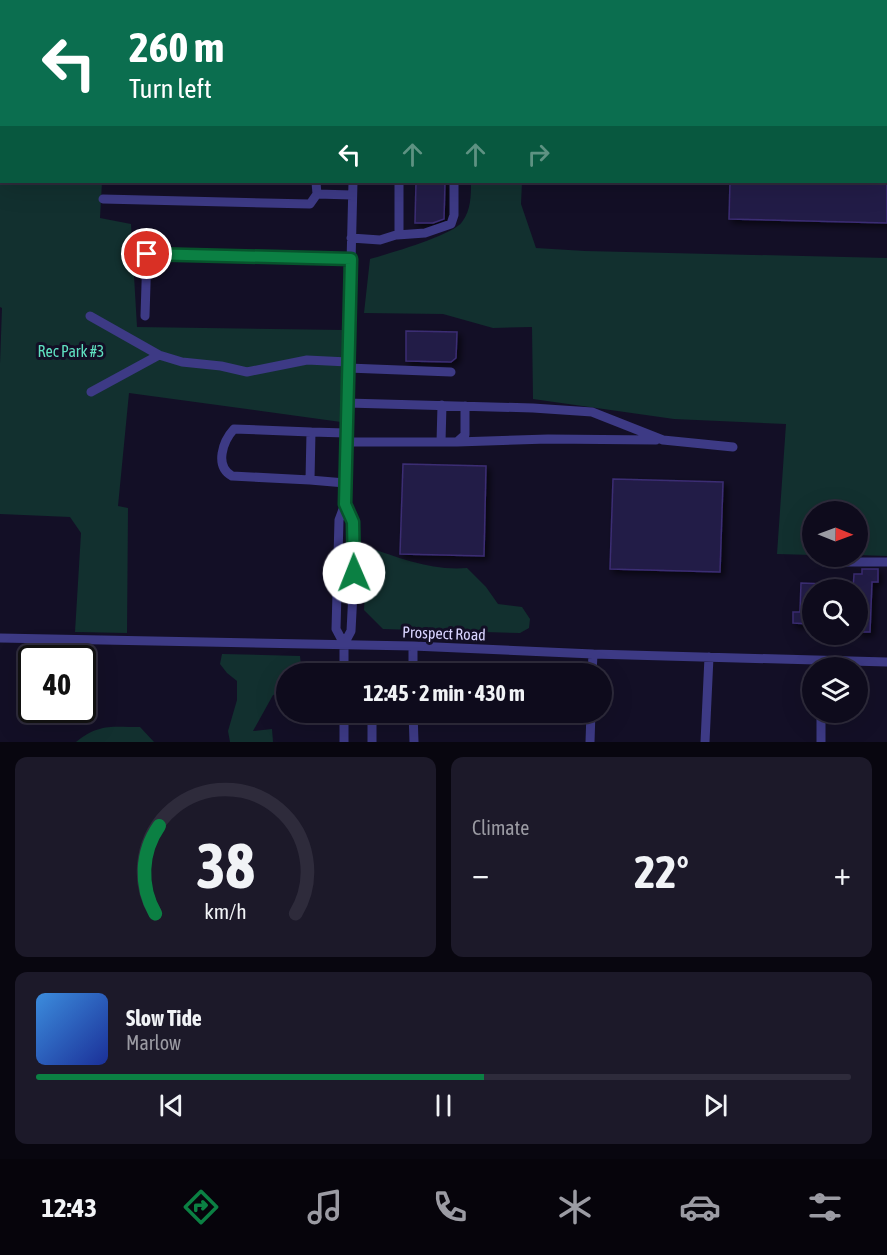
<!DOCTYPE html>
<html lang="en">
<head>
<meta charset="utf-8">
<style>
  body { margin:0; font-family:"Asap Condensed",sans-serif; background:#1c1929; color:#f1f3f6; height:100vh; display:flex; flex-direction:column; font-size:22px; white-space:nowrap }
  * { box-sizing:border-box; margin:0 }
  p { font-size:20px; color:#9b9ba3 }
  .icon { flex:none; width:33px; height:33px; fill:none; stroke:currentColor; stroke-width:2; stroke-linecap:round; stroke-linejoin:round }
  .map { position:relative; height:742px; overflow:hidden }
  .drawer { display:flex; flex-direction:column; gap:15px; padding:15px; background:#08060f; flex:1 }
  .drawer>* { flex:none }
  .hud { position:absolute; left:0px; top:0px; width:888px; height:183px; box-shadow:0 6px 24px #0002,0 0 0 2px #2e2b3b; background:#0b6e4f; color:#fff; overflow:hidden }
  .needle { width:39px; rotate:91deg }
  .tools { position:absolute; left:802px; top:501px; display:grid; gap:12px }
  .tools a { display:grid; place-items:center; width:66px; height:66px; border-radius:50%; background:#0e0b1c; box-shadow:0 6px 24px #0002,0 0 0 2px #2e2b3b; font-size:30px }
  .speed { position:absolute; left:18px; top:645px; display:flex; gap:12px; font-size:30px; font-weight:700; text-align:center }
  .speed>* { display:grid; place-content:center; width:78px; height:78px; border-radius:50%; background:#0e0b1c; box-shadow:0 6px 24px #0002,0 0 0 2px #2e2b3b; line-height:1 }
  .speed .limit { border:3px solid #111; border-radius:9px; background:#fff; color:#111 }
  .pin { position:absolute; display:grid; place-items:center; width:51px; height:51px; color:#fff; margin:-26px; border:3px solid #fff; border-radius:50%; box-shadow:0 2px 6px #0007 }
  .me { position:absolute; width:66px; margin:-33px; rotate:359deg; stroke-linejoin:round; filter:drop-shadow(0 0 4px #0008) }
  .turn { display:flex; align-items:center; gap:21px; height:126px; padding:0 30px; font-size:27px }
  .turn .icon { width:78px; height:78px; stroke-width:2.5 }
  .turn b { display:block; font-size:42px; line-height:51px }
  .lanes { display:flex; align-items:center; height:57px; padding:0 30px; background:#0003; justify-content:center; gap:30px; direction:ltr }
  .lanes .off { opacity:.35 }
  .big { font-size:45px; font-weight:700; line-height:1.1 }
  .drawer .card { flex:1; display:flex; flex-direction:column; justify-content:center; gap:9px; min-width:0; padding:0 21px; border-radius:12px; background:#1c1929 }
  .drawer .dial { align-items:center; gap:0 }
  .dial svg { height:156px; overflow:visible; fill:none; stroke:#2e2b3b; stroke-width:7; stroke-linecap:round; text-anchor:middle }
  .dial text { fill:#f1f3f6; stroke:none }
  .song { display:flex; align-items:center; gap:18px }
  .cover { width:72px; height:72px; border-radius:9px; background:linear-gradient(135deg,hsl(210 70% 55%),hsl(230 70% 35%)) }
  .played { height:6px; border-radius:3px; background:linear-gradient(90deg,#0b8043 55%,#2e2b3b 55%) }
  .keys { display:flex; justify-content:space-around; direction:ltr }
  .heat { display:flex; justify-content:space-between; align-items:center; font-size:33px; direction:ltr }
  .drawer .tiles { flex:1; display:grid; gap:15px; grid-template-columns:1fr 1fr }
  .card:last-child { grid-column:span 2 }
  .trip { position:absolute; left:276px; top:663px; width:336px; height:60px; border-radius:30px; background:#0e0b1c; box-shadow:0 6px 24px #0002,0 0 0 2px #2e2b3b; font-weight:700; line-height:60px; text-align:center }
  .dock { display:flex; height:96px; justify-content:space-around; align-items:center; background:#06040b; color:#9b9ba3 }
  .dock .icon { width:42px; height:42px }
  .dock .selected { color:#0b8043 }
  .dock b { font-size:27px; color:#f1f3f6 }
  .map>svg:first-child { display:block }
  .green { fill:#12302f }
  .building { fill:#241b47; stroke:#3b2d73; stroke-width:1.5; filter:url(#shadow) }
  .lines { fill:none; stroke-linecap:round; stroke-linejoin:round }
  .minor { stroke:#3d3a85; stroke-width:9 }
  .rail-casing { stroke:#00e5ff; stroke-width:4.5 }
  .rail { stroke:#130f26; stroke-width:2; stroke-dasharray:7; stroke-linecap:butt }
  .route-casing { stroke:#07532c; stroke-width:15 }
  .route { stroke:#0b8043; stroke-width:10 }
  .labels { text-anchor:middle; stroke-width:6; stroke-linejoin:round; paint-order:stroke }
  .park-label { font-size:16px; fill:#5fe0c0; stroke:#130f26 }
  .street-label { font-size:16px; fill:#d9d4ff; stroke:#130f26 }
</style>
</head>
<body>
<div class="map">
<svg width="887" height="742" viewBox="0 0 887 742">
  <defs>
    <filter id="shadow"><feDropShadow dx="3.5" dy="3.5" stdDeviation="3" flood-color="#0009"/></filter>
  </defs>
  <rect width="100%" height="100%" fill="#130f26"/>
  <path class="green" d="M 0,0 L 189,0 L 2,2 L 2,182 L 102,182 L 100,218 L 131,224 L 137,327 L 344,330 L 341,422 L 129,393 L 118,506 L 128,508 L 127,633 L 75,632 L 81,533 L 70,517 L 0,514 L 0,364 L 2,308 L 0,307 Z
    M 471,182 L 522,182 L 521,204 L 536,248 L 585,251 L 887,258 L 887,556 L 858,555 L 858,512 L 813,512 L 813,555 L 777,554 L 786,424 L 674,419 L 533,399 L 532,327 L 493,328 L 443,314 L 364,313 L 370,259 C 388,254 453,235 462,222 C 471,210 471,196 471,182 Z
    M 367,547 C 400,558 432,571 467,568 L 486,587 L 498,604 L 522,607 L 530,619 L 529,628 L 520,633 L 383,629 L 364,610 Z
    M 222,654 L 300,656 L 301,666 L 310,673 L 286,674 L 286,692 L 273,695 L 253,731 L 272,729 L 273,742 L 230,742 L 228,731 L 237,700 L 237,681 L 227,673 L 220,664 Z
    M 140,727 L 154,742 L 76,742 C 99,723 113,727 140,727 Z"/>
  <path class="building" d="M 416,182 L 445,182 L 444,219 L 433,223 L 415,223 Z
    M 730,182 L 887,182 L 887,223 L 729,219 Z
    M 406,331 L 457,332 L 456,358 L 451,362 L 406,361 Z
    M 403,464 L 486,466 L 484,556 L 400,554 Z
    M 613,479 L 723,482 L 720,572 L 610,569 Z
    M 862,569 L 878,569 L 878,582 L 872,582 L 870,632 L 858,632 L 858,590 L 853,590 L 854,574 L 862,574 Z
    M 801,583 L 825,584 L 825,590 L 813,590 L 813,614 L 810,614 L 810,624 L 793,623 L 793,612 L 800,612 Z"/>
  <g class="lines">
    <path class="minor" d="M 256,0 L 258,2
      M 323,2 L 323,0
      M 358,2 L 358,0
      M 438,2 L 438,0
      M 697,2 L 697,0
      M 316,182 L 317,194
      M 103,199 L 310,204 L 317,194 L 352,195
      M 397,235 L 425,233 L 451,224 L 454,215 L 454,182
      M 351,238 L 380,240 L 399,234 L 399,182
      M 90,316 L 159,355 L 91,392
      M 145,316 L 147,253 L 351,259
      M 159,355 L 182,362 L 221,366 L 247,372 L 307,360 L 348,362
      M 348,368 L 451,372
      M 347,403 L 533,408 L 592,412 L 663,440 L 733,447
      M 346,442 L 457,442 L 465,435 L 465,406
      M 441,442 L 442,405
      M 457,442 L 548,439 L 656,440
      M 310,480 L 232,476 C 214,466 223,441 234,429 L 311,432
      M 345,483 L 310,480 L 311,432 L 346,433
      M 824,562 L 887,562
      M 0,638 L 413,646 L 593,654 L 887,662
      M 344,644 L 351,631 L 354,573 L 353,522 L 345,504
      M 413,646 L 413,674
      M 344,674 L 344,644 L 336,629 L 339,520 L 345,504 L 353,182
      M 592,674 L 593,654
      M 344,712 L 344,742
      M 372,712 L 372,742
      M 413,712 L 414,742
      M 590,742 L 591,712
      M 705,742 L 709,657
      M 821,742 L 821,712"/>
    <defs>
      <path id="rail" d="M 540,2 L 540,0"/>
    </defs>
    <use href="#rail" class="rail-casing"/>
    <use href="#rail" class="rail"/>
  </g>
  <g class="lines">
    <defs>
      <path id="route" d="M 147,254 L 351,259 L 345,504 L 353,522 L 354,573"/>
    </defs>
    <use href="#route" class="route-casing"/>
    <use href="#route" class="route"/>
  </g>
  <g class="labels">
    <g class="park-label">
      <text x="71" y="357">Rec Park #3</text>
    </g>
    <g class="street-label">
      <text transform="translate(444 633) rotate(2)" y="6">Prospect Road</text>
    </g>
  </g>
</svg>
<div class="tools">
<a><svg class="needle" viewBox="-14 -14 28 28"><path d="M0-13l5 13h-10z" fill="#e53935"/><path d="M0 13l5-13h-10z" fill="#9b9ba3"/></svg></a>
<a><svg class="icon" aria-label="search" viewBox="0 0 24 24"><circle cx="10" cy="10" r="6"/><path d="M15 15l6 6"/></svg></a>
<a><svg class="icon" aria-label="layers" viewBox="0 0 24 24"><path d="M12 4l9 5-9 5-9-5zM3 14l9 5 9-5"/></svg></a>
</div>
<div class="speed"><div class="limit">40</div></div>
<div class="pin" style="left:147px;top:254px;background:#d93025"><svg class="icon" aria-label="arrive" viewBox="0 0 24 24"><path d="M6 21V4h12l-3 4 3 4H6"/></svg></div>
<svg class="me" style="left:354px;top:573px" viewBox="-20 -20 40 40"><circle r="19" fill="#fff"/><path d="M0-13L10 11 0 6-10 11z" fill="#0b8043"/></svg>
<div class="trip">12:45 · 2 min · 430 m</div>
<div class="hud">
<div class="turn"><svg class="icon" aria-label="left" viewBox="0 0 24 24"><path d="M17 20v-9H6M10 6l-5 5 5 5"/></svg><div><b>260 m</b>Turn left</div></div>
<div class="lanes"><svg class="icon" aria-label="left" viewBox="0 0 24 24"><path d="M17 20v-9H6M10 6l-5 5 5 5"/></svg><svg class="icon off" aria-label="ahead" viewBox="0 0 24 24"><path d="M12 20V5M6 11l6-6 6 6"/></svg><svg class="icon off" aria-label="ahead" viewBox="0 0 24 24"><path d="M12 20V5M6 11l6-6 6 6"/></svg><svg class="icon off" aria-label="right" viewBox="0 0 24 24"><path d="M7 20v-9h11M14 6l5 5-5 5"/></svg></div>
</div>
</div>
<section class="drawer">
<div class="tiles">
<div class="card dial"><svg viewBox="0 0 100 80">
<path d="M14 69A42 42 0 1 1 86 69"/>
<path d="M14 69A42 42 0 0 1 16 24" stroke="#0b8043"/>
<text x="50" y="56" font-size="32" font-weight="700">38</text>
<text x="50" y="72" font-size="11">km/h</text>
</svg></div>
<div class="card"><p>Climate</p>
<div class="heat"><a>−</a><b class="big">22°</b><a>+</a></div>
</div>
<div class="card">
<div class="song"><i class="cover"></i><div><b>Slow Tide</b><p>Marlow</p></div></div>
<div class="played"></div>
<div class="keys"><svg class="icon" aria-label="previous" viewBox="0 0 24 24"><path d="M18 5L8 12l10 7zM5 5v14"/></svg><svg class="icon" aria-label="pause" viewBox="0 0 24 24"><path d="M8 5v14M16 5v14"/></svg><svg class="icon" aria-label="next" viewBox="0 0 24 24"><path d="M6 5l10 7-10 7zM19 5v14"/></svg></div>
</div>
</div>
</section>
<nav class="dock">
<b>12:43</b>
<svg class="icon selected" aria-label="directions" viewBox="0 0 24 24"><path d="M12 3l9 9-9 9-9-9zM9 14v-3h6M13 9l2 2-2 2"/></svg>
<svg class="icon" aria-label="music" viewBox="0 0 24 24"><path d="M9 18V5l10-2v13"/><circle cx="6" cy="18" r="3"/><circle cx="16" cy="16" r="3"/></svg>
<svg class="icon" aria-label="phone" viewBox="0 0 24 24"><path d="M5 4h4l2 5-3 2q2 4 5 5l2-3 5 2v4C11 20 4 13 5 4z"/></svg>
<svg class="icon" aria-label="climate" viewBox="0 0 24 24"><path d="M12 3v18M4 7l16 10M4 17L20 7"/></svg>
<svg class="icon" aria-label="car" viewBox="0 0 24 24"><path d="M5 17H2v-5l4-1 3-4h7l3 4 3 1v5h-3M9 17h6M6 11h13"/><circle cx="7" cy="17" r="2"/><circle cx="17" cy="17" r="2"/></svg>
<svg class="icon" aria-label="filters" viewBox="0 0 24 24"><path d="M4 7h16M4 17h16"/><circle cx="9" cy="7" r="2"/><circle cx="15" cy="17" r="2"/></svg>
</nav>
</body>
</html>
